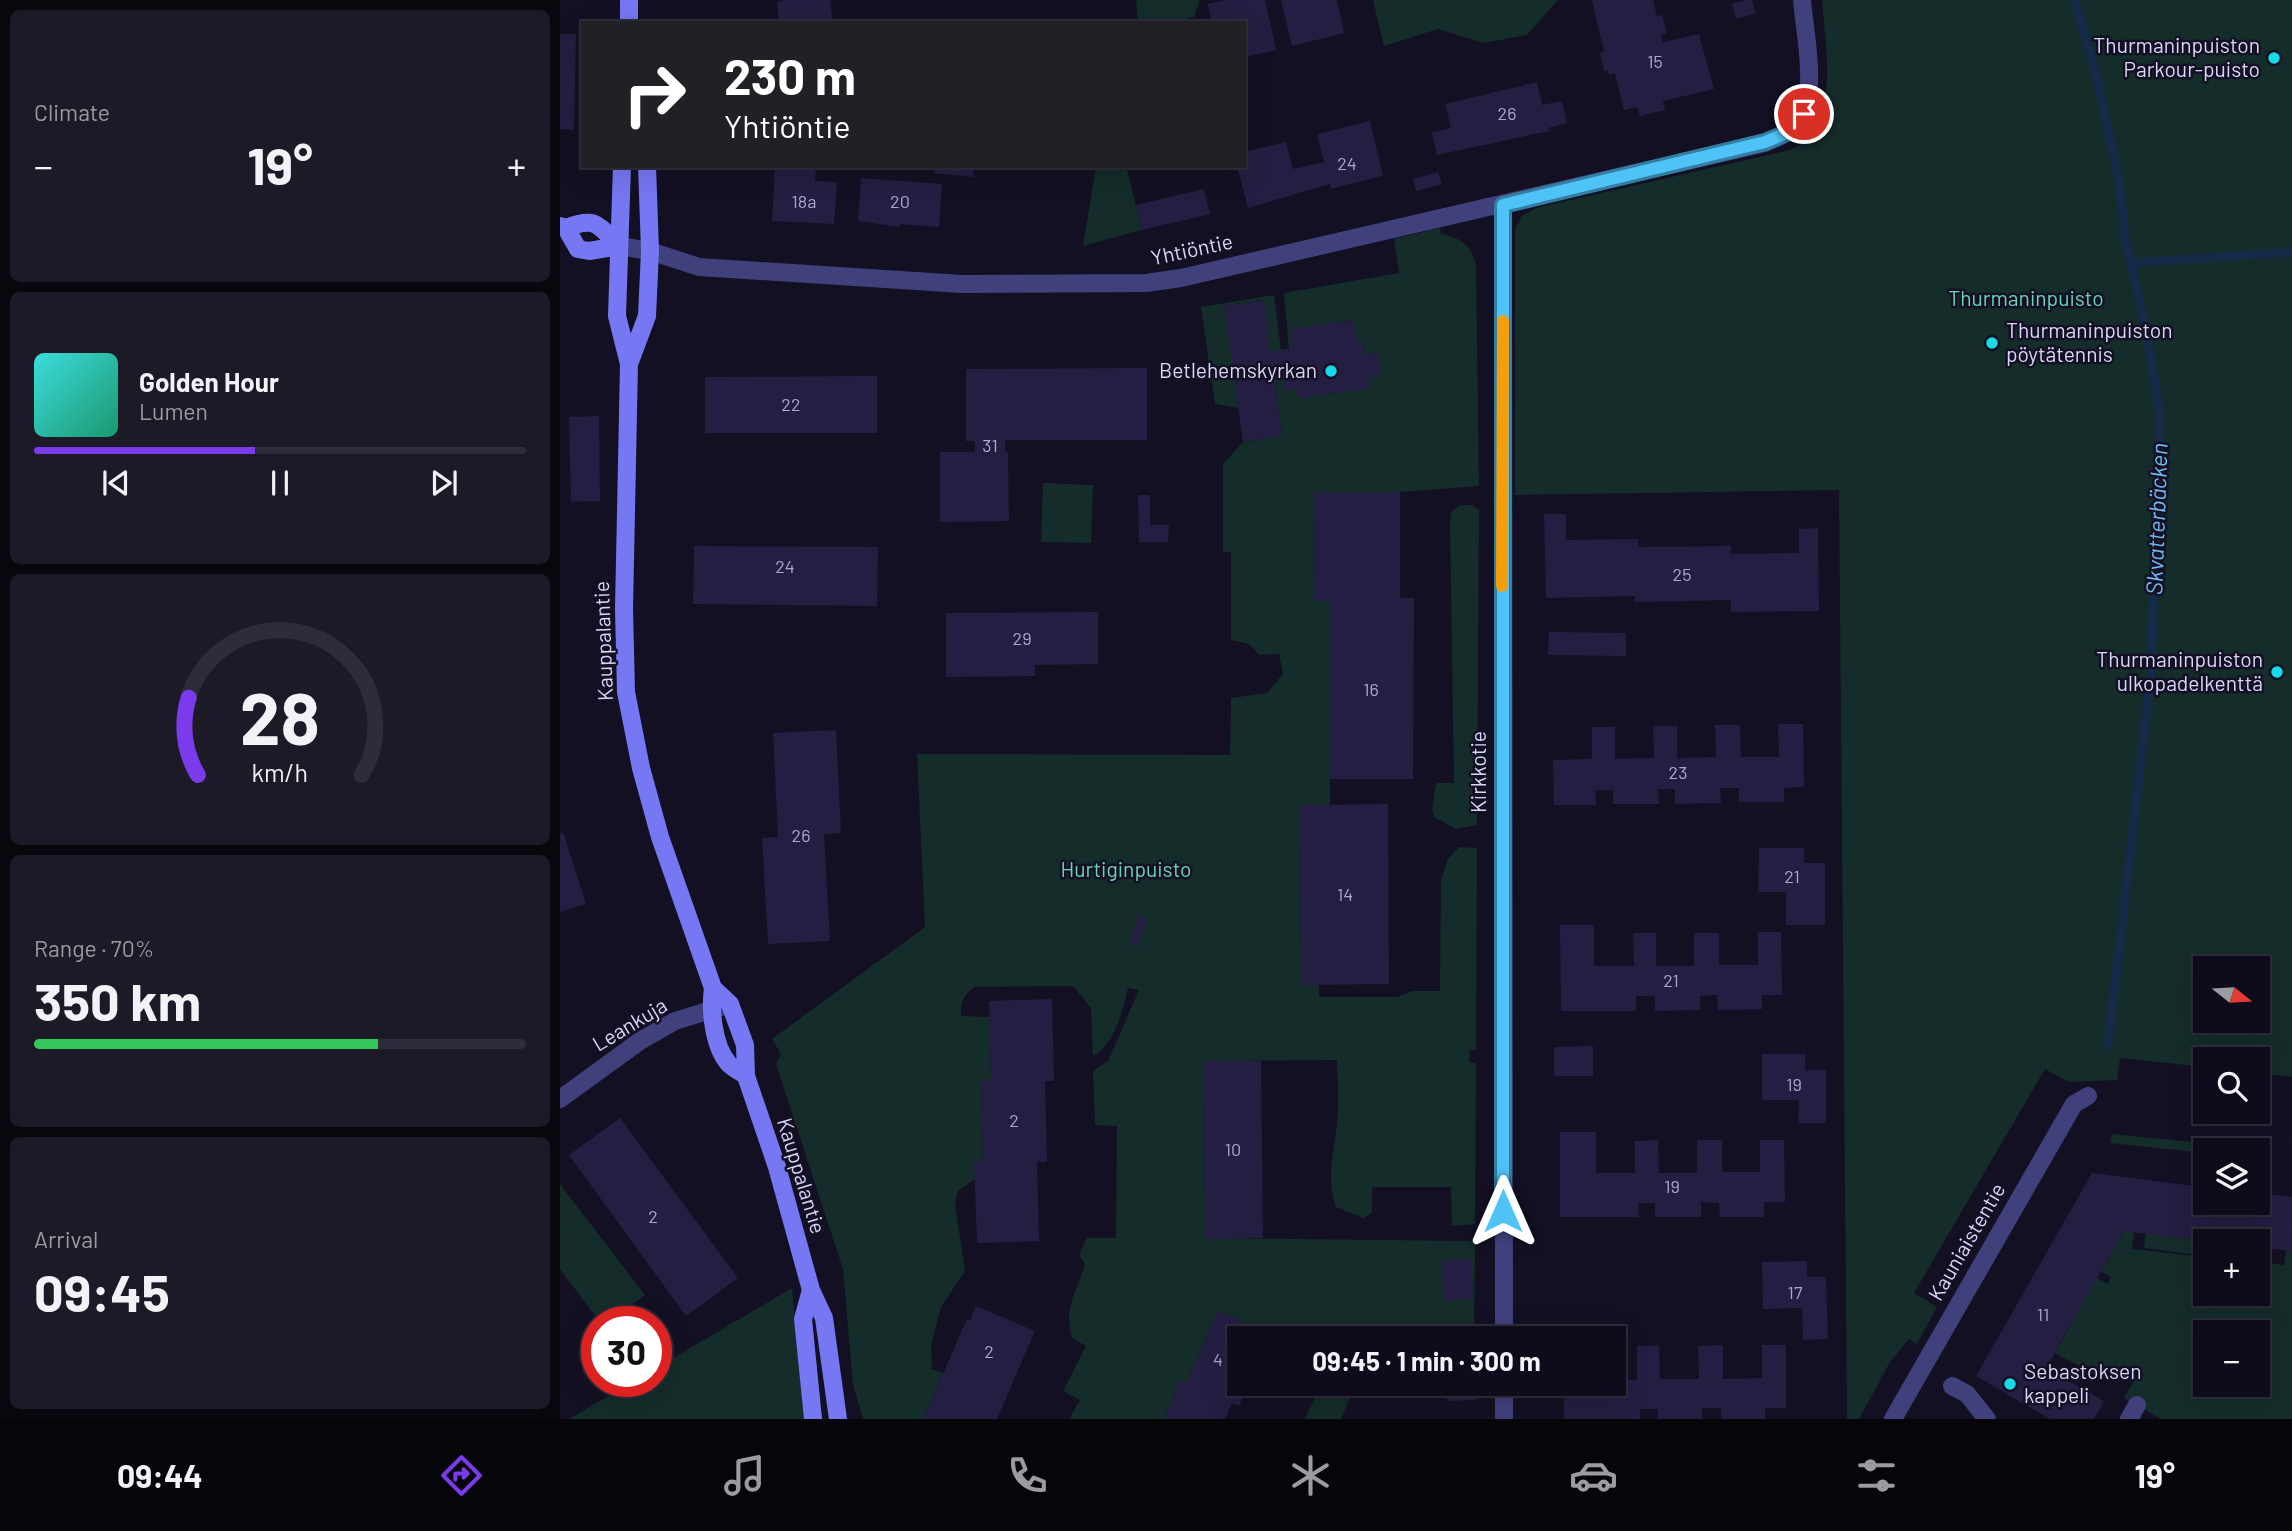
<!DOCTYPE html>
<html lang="en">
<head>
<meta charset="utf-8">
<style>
  body { margin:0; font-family:Barlow,sans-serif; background:#1c1a27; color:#f1f3f6; height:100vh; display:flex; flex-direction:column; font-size:26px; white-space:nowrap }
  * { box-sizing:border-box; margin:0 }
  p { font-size:23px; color:#9b9ba2 }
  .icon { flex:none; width:38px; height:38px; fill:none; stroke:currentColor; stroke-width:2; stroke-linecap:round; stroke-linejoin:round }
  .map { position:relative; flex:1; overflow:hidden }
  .panel { display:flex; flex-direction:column; gap:10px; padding:10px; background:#08070e; width:560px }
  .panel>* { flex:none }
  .hud { position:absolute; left:21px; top:21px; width:665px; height:147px; border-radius:0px; box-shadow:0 7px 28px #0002,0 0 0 2px #2e2c39; background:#202124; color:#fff; overflow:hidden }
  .needle { width:46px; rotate:108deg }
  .fabs { position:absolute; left:1633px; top:956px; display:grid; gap:14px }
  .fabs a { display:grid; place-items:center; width:77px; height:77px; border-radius:0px; background:#0e0c1a; box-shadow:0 7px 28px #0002,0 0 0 2px #2e2c39; font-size:35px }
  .speed { position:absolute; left:21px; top:1306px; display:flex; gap:14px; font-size:35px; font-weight:700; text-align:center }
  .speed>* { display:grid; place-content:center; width:91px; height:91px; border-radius:50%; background:#0e0c1a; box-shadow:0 7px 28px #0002,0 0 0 2px #2e2c39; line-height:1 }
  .speed .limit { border:10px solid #d22; background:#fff; color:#111 }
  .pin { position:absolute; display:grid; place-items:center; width:60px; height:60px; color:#fff; margin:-30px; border:4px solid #fff; border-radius:50%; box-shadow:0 2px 7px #0007 }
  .me { position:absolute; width:77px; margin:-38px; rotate:0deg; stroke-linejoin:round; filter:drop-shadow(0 0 5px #0008) }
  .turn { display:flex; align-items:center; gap:24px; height:147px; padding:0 28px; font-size:32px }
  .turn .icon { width:91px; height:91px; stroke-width:2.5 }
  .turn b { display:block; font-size:49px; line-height:60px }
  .big { font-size:52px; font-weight:700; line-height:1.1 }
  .panel .tile { flex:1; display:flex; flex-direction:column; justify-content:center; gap:10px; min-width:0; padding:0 24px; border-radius:10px; background:#1c1a27 }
  .panel .dial { align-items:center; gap:0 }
  .dial svg { height:182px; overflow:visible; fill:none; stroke:#2e2c39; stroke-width:7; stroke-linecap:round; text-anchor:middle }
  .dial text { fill:#f1f3f6; stroke:none }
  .song { display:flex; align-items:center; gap:21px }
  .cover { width:84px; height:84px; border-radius:10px; background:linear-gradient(135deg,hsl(180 70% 55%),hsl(160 70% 35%)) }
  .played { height:7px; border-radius:4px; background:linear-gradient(90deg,#7c3aed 45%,#2e2c39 45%) }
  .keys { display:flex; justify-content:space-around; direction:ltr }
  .heat { display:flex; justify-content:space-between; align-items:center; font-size:38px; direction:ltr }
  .charge { height:10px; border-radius:5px; background:linear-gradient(90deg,#34c759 70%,#2e2c39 0) }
  .trip { position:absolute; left:667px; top:1326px; width:399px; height:70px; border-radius:0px; background:#0e0c1a; box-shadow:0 7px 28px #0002,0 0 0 2px #2e2c39; font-weight:700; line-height:70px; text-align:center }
  .dock { display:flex; height:112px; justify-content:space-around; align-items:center; background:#06050a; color:#9b9ba2 }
  .dock .icon { width:49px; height:49px }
  .dock .active { color:#7c3aed }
  .dock b { font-size:32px; color:#f1f3f6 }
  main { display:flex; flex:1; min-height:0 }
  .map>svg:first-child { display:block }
  .green { fill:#142c2a; fill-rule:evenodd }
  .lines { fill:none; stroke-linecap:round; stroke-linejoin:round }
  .stream { stroke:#152a48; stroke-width:9 }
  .building { fill:#241e42 }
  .street { stroke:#40407d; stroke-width:18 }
  .secondary { stroke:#7677f2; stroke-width:18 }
  .route-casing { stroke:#337fa1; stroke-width:18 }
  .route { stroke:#4fc3f7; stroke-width:12 }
  .slow { stroke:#f59e0b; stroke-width:12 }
  .poi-dot { fill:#16dae7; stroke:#131023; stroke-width:2.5 }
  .labels { text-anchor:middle; stroke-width:5; stroke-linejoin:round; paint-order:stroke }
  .number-label { font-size:18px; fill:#aca8cd }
  .poi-label { font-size:21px; fill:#d9d6fb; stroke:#131023; text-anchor:end }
  .street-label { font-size:21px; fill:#d9d6fb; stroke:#131023 }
  .park-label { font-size:21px; fill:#69d4b6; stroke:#131023 }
  .water-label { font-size:23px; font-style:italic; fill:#6eb9f1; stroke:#131023 }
</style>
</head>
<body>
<main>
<section class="panel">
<div class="tile"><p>Climate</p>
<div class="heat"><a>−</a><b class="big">19°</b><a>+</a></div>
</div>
<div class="tile">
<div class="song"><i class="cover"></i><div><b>Golden Hour</b><p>Lumen</p></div></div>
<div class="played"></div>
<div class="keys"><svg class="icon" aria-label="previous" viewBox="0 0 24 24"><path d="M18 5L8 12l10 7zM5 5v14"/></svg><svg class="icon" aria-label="pause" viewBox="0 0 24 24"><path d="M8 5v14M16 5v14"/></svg><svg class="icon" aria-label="next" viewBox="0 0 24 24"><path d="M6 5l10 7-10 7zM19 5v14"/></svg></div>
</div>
<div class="tile dial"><svg viewBox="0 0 100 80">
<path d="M14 69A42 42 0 1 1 86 69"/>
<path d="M14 69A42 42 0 0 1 10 35" stroke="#7c3aed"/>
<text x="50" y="56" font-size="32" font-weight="700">28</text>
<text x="50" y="72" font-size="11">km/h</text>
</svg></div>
<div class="tile"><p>Range · 70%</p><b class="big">350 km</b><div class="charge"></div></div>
<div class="tile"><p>Arrival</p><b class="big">09:45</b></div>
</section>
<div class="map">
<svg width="1732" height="1419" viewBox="0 0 1732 1419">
  <rect width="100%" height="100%" fill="#131023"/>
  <path class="green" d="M 576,0 L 640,0 L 634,17 L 609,23 L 578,23 Z
    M 813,0 L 998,0 L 967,35 L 923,43 L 878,29 L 824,46 Z
    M 1262,0 L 1732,0 L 1732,1077 L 1698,1073 L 1698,1059 L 1645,1059 L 1645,1067 L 1560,1058 L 1557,1080 L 1509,1082 L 1485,1069 L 1354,1293 L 1377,1307 L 1357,1344 L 1349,1339 L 1330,1362 L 1299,1419 L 1287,1419 L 1279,490 L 955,495 L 955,230 L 962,216 L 976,208 L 1230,150 L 1252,139 C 1275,89 1266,53 1262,0 ZM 1645,968 L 1698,968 L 1698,1020 L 1645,1020 Z
    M 536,166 L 566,166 L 582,230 L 523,246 Z
    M 880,228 L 881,234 C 902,238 912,245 916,267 L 919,486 L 840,492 L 754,492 L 753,600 L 770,601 L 770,805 L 740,805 L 741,984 L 759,985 L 759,997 L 837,997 L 852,991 L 880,991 L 881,879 L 888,859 L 899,847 L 917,848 L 916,1050 L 910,1050 L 909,1063 L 916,1063 L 915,1224 L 892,1226 L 891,1187 L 812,1187 L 812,1213 L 803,1218 L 776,1207 C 764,1173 777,1144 778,1110 C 779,1093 777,1077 777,1060 L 644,1061 L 645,1238 L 915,1241 L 914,1339 L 755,1339 L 723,1327 L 710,1334 L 658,1311 L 626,1383 L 620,1381 L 604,1419 L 509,1419 L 520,1400 L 503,1391 L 526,1346 L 512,1338 C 503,1306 517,1293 525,1264 L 519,1255 L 527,1238 L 556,1238 L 557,1126 L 535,1125 L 533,1071 L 548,1061 L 579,990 L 568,988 C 563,1011 554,1045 533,1056 L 531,1008 L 513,986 L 414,987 C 404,995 400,1003 401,1016 L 430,1017 L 431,1080 L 421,1081 L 423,1161 L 415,1179 L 398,1191 L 395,1204 L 405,1271 L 381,1307 L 371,1345 L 372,1369 L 383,1373 L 363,1419 L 303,1419 L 293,1385 L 283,1269 L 216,1064 L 221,1054 L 212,1039 L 365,927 L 357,754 L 670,755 L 671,698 L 707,693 L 723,674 L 719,654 L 699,655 L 689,644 L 671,640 L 671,552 L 663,552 L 663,464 L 683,442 L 722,436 L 713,367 L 721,366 L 724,390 L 737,389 L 739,398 L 809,388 L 808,377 L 821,374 L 817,353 L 805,354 L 803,342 L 797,343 L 793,320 L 731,329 L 733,348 L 729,349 L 724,293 L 839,273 L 834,239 Z
    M 714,295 L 721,350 L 710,351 L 703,300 L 664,306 L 679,408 L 655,404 L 641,307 Z
    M 483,483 L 533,485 L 531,543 L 481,542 Z
    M 900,505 L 912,505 L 919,510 L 917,825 L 896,829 L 874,817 L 872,809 L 876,783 L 894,783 L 890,521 L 891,512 Z
    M 1552,1134 L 1652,1144 L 1651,1150 L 1645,1150 L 1645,1153 L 1550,1143 Z
    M 0,1184 L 85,1295 L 50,1321 L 39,1321 L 0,1269 Z
    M 1564,1231 L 1574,1232 L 1572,1249 L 1645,1257 L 1645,1293 L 1698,1293 L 1698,1247 L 1710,1248 L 1709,1263 L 1724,1265 L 1726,1250 L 1732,1251 L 1732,1419 L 1601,1419 L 1564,1398 L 1574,1381 L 1565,1376 L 1534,1374 L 1495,1353 L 1537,1278 L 1548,1284 L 1551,1277 L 1541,1272 ZM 1645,1332 L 1698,1332 L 1698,1384 L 1645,1384 Z
    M 1586,1233 L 1639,1240 L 1637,1255 L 1584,1248 Z
    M 232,1288 L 244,1419 L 9,1419 L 74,1381 L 96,1381 L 96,1368 Z
    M 761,1384 L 796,1384 L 781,1419 L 745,1419 Z"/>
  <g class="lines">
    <path class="stream" d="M 1514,0 L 1535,70 L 1559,179 L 1565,238 L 1587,334 L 1600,414 L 1591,673 L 1548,1045
      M 1571,263 L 1732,252"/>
  </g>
  <path class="building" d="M 227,0 L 270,0 L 273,23 L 219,23 L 217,2 Z
    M 666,0 L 705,0 L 716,50 L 684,57 L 684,23 L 652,23 L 648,4 Z
    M 721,0 L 777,0 L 784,33 L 732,46 Z
    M 1032,0 L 1093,0 L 1097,16 L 1102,15 L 1107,34 L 1101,35 L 1103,42 L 1139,34 L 1154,89 L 1103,101 L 1105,110 L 1080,116 L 1077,107 L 1064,110 L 1055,73 L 1049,75 L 1048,70 L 1044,71 L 1040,53 L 1044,52 Z
    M 1186,0 L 1192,0 L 1196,13 L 1176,19 L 1172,4 Z
    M 0,34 L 16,34 L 14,130 L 0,129 Z
    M 977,82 L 982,105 L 1002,101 L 1007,123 L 988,128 L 989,131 L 877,155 L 872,132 L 891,128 L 885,104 Z
    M 810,121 L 823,176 L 771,189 L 770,184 L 688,208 L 677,166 L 684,166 L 684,152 L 726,142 L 733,169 L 764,162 L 757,134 Z
    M 215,166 L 256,167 L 255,181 L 277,182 L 274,224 L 212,221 Z
    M 375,166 L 414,166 L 413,177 L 374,173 Z
    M 878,172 L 882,184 L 856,191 L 853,179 Z
    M 301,178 L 382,184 L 379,227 L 340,224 L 340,227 L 298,221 Z
    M 644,189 L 650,214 L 582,230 L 576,205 Z
    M 704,300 L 710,351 L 733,348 L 730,329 L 794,320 L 797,343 L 803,342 L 805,354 L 818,353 L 821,375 L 808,377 L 810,388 L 739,398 L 737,389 L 724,390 L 721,366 L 713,367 L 722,436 L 683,442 L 664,306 Z
    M 587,368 L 587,440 L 445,440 L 445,452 L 448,451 L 449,521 L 380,522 L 380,452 L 415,452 L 415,441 L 406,441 L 406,369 Z
    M 317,376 L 317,433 L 145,433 L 145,377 Z
    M 39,416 L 40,501 L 11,502 L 9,417 Z
    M 754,492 L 840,492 L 840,598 L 854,598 L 853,779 L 769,779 L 770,601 L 753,601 Z
    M 578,495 L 590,495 L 590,525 L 609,525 L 608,542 L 579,542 Z
    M 984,514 L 1006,514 L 1006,540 L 1078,539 L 1078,547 L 1171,546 L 1171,554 L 1239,553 L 1239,529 L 1258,528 L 1259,611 L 1171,612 L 1171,600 L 1075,602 L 1075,596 L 986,598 Z
    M 134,546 L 318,547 L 317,606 L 133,604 Z
    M 538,612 L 538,664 L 475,665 L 475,676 L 386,677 L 386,613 Z
    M 989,632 L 1066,633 L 1066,656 L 988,655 Z
    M 1218,724 L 1243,724 L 1244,787 L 1224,788 L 1224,802 L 1179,802 L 1179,788 L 1160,788 L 1161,803 L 1115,804 L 1115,789 L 1098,789 L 1099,804 L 1053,804 L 1053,790 L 1035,790 L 1036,805 L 994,805 L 993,760 L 1032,759 L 1032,727 L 1055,727 L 1055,759 L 1094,758 L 1093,726 L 1117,726 L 1117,758 L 1156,757 L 1155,725 L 1180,725 L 1181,757 L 1219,757 Z
    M 276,730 L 281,833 L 264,834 L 270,941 L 208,944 L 202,838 L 218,837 L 213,733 Z
    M 828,804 L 829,984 L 741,985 L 740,805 Z
    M 3,832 L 26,904 L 0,912 L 0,834 Z
    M 1199,848 L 1244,848 L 1244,863 L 1265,863 L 1265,925 L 1226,925 L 1226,892 L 1198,892 Z
    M 578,916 L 587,918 L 578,946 L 569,944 Z
    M 1000,925 L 1034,925 L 1034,966 L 1074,966 L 1073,933 L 1096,933 L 1096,966 L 1134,966 L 1134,933 L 1159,933 L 1159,965 L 1198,965 L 1198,932 L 1221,932 L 1222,995 L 1202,995 L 1202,1009 L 1158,1010 L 1157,995 L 1140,996 L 1140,1010 L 1095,1011 L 1095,996 L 1076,996 L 1076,1011 L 1001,1011 Z
    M 492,999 L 494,1081 L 485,1081 L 487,1162 L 477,1162 L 479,1241 L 417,1243 L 414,1161 L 423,1161 L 421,1080 L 431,1080 L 429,1001 Z
    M 1033,1046 L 1033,1076 L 994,1076 L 994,1047 Z
    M 1202,1054 L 1245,1054 L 1245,1070 L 1266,1070 L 1266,1123 L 1238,1123 L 1239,1100 L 1202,1100 Z
    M 644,1061 L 701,1061 L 703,1238 L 645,1239 Z
    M 60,1118 L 178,1278 L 126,1316 L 9,1155 Z
    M 1000,1132 L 1036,1132 L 1036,1173 L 1075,1173 L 1075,1141 L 1098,1140 L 1099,1173 L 1137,1173 L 1137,1140 L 1162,1140 L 1162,1172 L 1200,1172 L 1200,1140 L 1224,1140 L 1225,1202 L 1204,1202 L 1204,1217 L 1160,1217 L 1159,1203 L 1141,1202 L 1141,1217 L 1095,1217 L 1095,1203 L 1078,1203 L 1079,1217 L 1000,1217 Z
    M 1532,1173 L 1634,1186 L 1633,1196 L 1645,1197 L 1645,1202 L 1698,1202 L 1698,1193 L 1732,1197 L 1732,1251 L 1698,1247 L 1698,1241 L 1647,1241 L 1564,1231 L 1486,1368 L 1544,1401 L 1534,1419 L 1490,1419 L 1416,1376 Z
    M 911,1259 L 913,1298 L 884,1301 L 881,1261 Z
    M 1247,1261 L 1247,1277 L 1266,1277 L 1268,1339 L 1243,1340 L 1242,1308 L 1203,1309 L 1202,1262 Z
    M 416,1306 L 475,1331 L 437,1419 L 363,1419 L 407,1319 L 410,1321 Z
    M 658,1311 L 710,1334 L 708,1339 L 679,1339 L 679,1384 L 688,1384 L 679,1406 L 672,1403 L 665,1419 L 604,1419 L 620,1381 L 626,1383 Z
    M 1163,1345 L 1163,1379 L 1202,1378 L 1202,1345 L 1226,1345 L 1226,1408 L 1205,1408 L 1205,1419 L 1161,1419 L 1161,1408 L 1142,1408 L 1142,1419 L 1098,1419 L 1098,1409 L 1080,1409 L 1080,1419 L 1004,1419 L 1004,1384 L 1054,1384 L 1054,1380 L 1077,1380 L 1077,1346 L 1099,1346 L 1100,1379 L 1139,1379 L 1138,1346 Z
    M 887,1384 L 917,1384 L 917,1400 L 887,1401 Z"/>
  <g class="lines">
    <path class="street" d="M 943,205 L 944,1339
      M 59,246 L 90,251 L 139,267 L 402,284 L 586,283 L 621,278 L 1205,143 C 1213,139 1223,136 1230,131 C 1262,103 1245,39 1242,0
      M 0,1099 L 80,1041 L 115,1021 L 167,1005
      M 944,1384 L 944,1419
      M 1392,1386 L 1407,1394 L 1427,1419
      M 1333,1419 L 1514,1104 L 1528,1096
      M 1569,1419 L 1577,1405"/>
    <path class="secondary" d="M 69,0 L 69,23
      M 62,166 L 57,316 L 69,364 L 64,609 L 66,692 L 81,768 L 100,837 L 153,988 C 150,1009 153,1045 168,1063 C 172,1068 181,1072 186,1076
      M 0,226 L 6,228 L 18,249 L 29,251 L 59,246
      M 6,228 C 36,216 38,225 59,246
      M 69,364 L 87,316 L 90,251 L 87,166
      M 153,988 L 170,1004 L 185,1045 L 186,1076 L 217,1167 L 251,1290 L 264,1318 L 278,1419
      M 251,1290 L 243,1319 L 253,1419"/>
  </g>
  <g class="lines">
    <defs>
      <path id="route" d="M 943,1211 L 943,205 L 1205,142 L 1229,132 L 1244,114"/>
    </defs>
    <use href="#route" class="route-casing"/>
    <use href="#route" class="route"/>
    <path class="slow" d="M 942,586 L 943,321"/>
  </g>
  <g class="poi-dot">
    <circle cx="1714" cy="58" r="7"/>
    <circle cx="1432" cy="343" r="7"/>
    <circle cx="771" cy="371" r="7"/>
    <circle cx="1717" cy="672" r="7"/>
    <circle cx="1450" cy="1384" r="7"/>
  </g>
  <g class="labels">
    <g class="number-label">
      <text x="1095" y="68">15</text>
      <text x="947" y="120">26</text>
      <text x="787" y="170">24</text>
      <text x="244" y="208">18a</text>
      <text x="340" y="208">20</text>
      <text x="231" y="411">22</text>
      <text x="430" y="452">31</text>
      <text x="225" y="573">24</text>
      <text x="1122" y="581">25</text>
      <text x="462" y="645">29</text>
      <text x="811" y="696">16</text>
      <text x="1118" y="779">23</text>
      <text x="241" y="842">26</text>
      <text x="1232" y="883">21</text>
      <text x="785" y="901">14</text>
      <text x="1111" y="987">21</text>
      <text x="1234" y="1091">19</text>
      <text x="454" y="1127">2</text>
      <text x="673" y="1156">10</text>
      <text x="1112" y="1193">19</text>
      <text x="93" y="1223">2</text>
      <text x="1235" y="1299">17</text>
      <text x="1483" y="1321">11</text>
      <text x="429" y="1358">2</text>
      <text x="658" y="1366">4</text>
    </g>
    <g class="poi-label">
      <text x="1700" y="53">Thurmaninpuiston<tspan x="1700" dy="24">Parkour-puisto</tspan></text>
      <text x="1446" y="338" text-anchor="start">Thurmaninpuiston<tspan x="1446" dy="24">pöytätennis</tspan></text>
      <text x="757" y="378">Betlehemskyrkan</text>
      <text x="1703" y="667">Thurmaninpuiston<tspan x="1703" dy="24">ulkopadelkenttä</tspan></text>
      <text x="1464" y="1379" text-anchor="start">Sebastoksen<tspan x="1464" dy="24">kappeli</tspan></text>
    </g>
    <g class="street-label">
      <text transform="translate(632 250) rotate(-12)" y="7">Yhtiöntie</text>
      <text transform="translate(44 641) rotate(-92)" y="7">Kauppalantie</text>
      <text transform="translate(919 772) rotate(-90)" y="7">Kirkkotie</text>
      <text transform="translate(70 1025) rotate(-31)" y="7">Leankuja</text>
      <text transform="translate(241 1176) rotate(73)" y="7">Kauppalantie</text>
      <text transform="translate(1407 1242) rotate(-60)" y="7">Kauniaistentie</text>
    </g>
    <g class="park-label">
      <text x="1466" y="306">Thurmaninpuisto</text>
      <text x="566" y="877">Hurtiginpuisto</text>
    </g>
    <g class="water-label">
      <text transform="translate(1597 519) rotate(-88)" y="8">Skvatterbäcken</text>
    </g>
  </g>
</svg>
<div class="fabs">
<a><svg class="needle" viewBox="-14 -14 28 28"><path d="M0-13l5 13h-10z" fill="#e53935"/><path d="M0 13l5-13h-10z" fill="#9b9ba2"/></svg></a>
<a><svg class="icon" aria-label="search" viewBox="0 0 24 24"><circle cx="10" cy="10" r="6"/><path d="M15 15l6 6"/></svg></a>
<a><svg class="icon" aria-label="layers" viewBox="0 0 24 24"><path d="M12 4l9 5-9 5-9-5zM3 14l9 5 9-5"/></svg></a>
<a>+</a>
<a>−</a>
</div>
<div class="speed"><div class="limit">30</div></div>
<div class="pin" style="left:1244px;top:114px;background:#d93025"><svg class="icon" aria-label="arrive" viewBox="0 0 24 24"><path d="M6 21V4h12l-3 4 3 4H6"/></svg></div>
<svg class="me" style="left:943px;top:1211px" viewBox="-20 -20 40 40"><path d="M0-17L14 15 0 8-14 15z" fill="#4fc3f7" stroke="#fff" stroke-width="4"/></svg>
<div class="trip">09:45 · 1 min · 300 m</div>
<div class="hud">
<div class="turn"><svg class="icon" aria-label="right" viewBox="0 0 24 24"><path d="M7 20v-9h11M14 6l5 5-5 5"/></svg><div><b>230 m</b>Yhtiöntie</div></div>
</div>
</div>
</main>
<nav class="dock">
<b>09:44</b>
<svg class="icon active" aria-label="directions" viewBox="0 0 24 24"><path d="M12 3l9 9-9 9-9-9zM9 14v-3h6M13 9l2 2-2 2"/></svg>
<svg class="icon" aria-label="music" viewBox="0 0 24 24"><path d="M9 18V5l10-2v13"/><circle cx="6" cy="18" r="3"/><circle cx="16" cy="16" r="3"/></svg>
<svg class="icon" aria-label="phone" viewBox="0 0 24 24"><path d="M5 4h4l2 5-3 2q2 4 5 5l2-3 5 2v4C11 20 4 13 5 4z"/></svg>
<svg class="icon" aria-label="climate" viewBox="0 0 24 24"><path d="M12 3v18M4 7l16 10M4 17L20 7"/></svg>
<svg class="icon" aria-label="car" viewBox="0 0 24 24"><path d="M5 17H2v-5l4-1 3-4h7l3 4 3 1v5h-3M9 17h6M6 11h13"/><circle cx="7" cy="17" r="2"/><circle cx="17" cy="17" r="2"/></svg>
<svg class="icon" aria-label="filters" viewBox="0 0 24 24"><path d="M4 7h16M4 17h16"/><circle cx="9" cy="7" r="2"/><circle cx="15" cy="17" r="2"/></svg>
<b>19°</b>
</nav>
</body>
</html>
